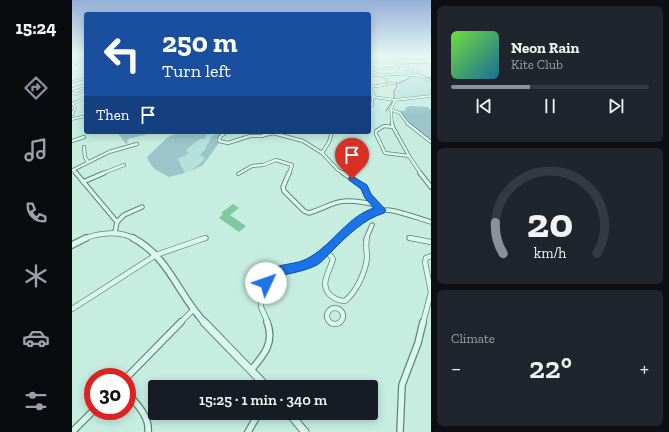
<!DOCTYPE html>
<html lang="en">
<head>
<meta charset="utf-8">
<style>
  body { margin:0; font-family:"Zilla Slab",serif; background:#20242c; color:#f1f3f6; height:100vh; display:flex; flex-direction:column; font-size:15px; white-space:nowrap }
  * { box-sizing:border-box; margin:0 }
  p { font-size:13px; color:#9ea1a6 }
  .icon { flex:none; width:22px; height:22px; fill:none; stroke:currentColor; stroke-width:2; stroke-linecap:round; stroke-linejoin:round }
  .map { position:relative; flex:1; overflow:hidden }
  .panel { display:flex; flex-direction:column; gap:6px; padding:6px; background:#0d0f14; width:238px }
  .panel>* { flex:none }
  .hud { position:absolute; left:12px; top:12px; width:287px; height:122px; border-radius:4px; box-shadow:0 2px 10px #0003; background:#1a4fa0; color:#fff; overflow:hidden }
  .speed { position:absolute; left:12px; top:368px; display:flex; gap:8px; font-size:20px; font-weight:700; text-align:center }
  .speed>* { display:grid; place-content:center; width:52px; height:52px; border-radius:50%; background:#171b24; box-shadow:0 2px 10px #0003; line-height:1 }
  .speed .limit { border:6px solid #d22; background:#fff; color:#111 }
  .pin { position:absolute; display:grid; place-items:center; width:34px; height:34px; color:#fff; margin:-41px -17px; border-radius:50% 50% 50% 0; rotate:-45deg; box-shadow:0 0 4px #0007 }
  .pin .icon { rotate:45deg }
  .me { position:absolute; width:44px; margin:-22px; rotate:48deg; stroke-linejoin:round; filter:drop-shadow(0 0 3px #0008) }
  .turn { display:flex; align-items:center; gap:14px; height:84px; padding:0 12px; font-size:18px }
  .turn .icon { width:52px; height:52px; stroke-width:2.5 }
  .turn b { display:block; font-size:28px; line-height:34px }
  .then { display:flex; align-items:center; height:38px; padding:0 12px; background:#0003; gap:8px; font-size:15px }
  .big { font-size:30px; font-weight:600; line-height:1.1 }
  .panel .card { flex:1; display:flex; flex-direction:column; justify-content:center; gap:6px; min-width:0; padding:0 14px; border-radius:6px; background:#20242c }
  .panel .dial { align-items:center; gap:0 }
  .dial svg { height:104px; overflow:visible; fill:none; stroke:#363941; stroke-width:7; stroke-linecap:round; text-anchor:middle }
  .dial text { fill:#f1f3f6; stroke:none }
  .song { display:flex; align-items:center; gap:12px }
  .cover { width:48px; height:48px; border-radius:6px; background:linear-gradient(135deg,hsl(100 70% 55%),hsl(200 70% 35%)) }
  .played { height:4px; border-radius:2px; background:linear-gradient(90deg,#8c9099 40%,#363941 40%) }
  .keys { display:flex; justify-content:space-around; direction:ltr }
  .heat { display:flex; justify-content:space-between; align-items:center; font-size:22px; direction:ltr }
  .trip { position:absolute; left:76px; top:380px; width:230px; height:40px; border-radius:4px; background:#171b24; box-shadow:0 2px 10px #0003; font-weight:600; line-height:40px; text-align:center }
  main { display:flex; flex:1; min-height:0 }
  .menu { display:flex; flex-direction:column; width:72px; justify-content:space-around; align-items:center; background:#090b0e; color:#9ea1a6 }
  .menu .icon { width:28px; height:28px }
  .menu .active { color:#8c9099 }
  .menu b { font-size:18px; color:#f1f3f6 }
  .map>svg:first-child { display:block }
  .farmland { fill:#b4e2da }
  .green { fill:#9bc5cb }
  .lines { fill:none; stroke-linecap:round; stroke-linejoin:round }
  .stream { stroke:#876e8f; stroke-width:1 }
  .building { fill:#7ec99d }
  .minor-far5-casing { stroke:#5d8873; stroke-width:2.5 }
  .minor-far4-casing { stroke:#5d8873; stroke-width:3 }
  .minor-far3-casing { stroke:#5d8873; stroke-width:4 }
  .minor-far2-casing { stroke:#5d8873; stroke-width:5.5 }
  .minor-far1-casing { stroke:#5d8873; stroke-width:6 }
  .minor-casing { stroke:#5d8873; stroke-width:8 }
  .tertiary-far2-casing { stroke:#5d8873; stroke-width:6 }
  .tertiary-far1-casing { stroke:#5d8873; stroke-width:8 }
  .tertiary-casing { stroke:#5d8873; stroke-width:9 }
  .minor-far5 { stroke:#daf8ef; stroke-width:1.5 }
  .minor-far4 { stroke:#daf8ef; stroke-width:2 }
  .minor-far3 { stroke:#daf8ef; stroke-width:2.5 }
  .minor-far2 { stroke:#daf8ef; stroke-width:3.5 }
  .minor-far1 { stroke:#daf8ef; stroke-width:4.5 }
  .minor { stroke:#daf8ef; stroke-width:5.5 }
  .tertiary-far2 { stroke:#daf8ef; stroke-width:4.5 }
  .tertiary-far1 { stroke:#daf8ef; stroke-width:5.5 }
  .tertiary { stroke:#daf8ef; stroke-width:7 }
  .route { fill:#1a73e8; stroke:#114b97 }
</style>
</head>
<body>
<main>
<nav class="menu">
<b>15:24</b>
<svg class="icon active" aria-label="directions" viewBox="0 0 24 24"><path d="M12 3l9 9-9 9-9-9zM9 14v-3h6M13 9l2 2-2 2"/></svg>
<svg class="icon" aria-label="music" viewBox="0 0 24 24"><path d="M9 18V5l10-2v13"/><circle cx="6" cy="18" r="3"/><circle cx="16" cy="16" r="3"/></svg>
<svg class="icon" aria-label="phone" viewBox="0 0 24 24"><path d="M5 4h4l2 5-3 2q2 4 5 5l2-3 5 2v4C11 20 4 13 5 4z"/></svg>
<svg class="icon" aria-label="climate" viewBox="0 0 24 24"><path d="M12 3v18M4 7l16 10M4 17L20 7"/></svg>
<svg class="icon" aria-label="car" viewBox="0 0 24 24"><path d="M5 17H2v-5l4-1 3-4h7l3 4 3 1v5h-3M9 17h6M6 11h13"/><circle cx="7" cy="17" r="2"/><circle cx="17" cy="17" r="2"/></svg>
<svg class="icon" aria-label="filters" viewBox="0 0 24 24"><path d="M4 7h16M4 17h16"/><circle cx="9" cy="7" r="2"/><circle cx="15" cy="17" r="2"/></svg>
</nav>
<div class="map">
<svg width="359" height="432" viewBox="0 0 359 432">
  <rect width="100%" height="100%" fill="#c7ede1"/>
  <path class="farmland" d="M 297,56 L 309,56 L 313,58 L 319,58 L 331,69 L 325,68 L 322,65 L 297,62 Z
    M 318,56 L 348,56 L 353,59 L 352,62 L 354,63 L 338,64 L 356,74 L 348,76 L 329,66 Z
    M 338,76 L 352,77 L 359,81 L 359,90 L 352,90 L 359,90 L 359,95 L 324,98 L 323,90 L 328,88 L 325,84 L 338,78 Z
    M 146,132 L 149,132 L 137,142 L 128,155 L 133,158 L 132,160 L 123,169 L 113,173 L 106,159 L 115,154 L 115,149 L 128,139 L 131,140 L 134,135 Z"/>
  <path class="green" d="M 338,106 L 356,107 L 359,110 L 359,141 L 336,125 L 327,112 L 334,110 L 333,108 Z
    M 45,132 L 79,132 L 80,133 L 56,139 L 55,144 L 54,144 Z
    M 109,132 L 146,132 L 134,135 L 132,139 L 128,139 L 115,149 L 115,152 L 117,153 L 106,159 L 113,173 L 97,177 C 86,171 79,169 75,157 L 96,137 Z
    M 148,132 L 153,132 L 144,140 L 147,143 L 131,165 L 119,171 L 132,160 L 133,158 L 128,155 L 133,149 L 140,136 Z"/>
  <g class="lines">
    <path class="stream" d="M 322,59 L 353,59
      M 328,64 L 355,63
      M 317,75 L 329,75
      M 343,76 L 349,77
      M 354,77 L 359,78
      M 322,99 L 322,90 L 325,87 L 324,84 L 338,78 L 337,76
      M 314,111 L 321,100"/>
  </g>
  <path class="building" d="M 161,204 L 167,208 L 158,215 L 174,226 L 167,232 L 147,218 L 151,214 L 149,213 Z"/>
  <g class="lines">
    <defs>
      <path id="minor-far5" d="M 317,56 L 329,67 L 359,81
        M 0,65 L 14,60
        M 297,68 L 332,69
        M 297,71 L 309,75 L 318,83
        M 297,76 L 323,74 L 348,76
        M 0,82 L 14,78
        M 11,86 L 14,85
        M 305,86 L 324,83"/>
      <path id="minor-far4" d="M 0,89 L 14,85
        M 0,93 L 5,94 L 14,89
        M 302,96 L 298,87 L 312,85
        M 0,104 L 14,97
        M 297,106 L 300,105 L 301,97 L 323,100
        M 320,110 L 328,113 L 336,124
        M 0,115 L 3,107 L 1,104
        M 0,119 L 14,116
        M 320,124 L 319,109 L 323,100 L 359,96"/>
      <path id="minor-far3" d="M 320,123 L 321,127
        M 335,123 L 359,142
        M 312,126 L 321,127 L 337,156 L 313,153 L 304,134 L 304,131 Z
        M 154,132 L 148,137 L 147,141 L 156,143 L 178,136 L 189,136 L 201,133 L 231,141 L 250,153 L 266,170 L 273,174
        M 0,141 L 12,137
        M 12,147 L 13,157 L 16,162
        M 250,153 L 257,142 L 260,132
        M 337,156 L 349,174
        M 5,174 L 1,170 L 37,152 L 65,144
        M 29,174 L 52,165
        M 166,174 L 180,166 L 191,165 L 204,160 L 220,165 L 217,174"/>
      <path id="minor-far2" d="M 4,173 L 45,222 L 43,232
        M 217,173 L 211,187 L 212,191 L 232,211 L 237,213 C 260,206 263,198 289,202 C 298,203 302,204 309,210
        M 271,173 L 292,187 L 302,204
        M 348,173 L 359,187
        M 11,182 L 32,173
        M 45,222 L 52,215 L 70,207
        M 337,238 L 344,239
        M 130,239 L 134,238
        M 267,239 C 307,201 308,206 359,222
        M 294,239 L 300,225"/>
      <path id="minor-far1" d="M 338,238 L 359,242
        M 253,249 L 261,259 C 258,271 247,284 258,295 C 263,299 267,301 273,301 C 285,291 293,273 295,258 C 295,251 293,245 295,238
        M255 316a8 8 0 1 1 16 0a8 8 0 1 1-16 0Z
        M 0,309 L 84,255 L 133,238
        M 108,323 L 121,310
        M 196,323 L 189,307 L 189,300 L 194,282 L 200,276 L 205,272 L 234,265 L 242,261 L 256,247 L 268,238
        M 351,323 L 359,292 L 353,262 L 354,258 L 359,256"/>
      <path id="minor" d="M 180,369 C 192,355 203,342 195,322
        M 55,377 L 109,322
        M 55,392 C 64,404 78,416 76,432
        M 0,432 L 21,411
        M 176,432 L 187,413
        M 328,432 L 330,385 L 346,343 L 351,322"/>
      <path id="tertiary-far2" d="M 12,239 C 28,232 48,231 63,239"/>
      <path id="tertiary-far1" d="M 61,238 C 98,258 106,295 133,323
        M 0,245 L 14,238"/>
      <path id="tertiary" d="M 132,322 L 195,387
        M 217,413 L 233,432"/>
    </defs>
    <use href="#minor-far5" class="minor-far5-casing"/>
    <use href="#minor-far4" class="minor-far4-casing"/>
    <use href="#minor-far3" class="minor-far3-casing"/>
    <use href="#minor-far2" class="minor-far2-casing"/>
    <use href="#minor-far1" class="minor-far1-casing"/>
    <use href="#minor" class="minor-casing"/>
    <use href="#tertiary-far2" class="tertiary-far2-casing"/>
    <use href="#tertiary-far1" class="tertiary-far1-casing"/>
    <use href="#tertiary" class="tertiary-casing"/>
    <use href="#minor-far5" class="minor-far5"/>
    <use href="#minor-far4" class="minor-far4"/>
    <use href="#minor-far3" class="minor-far3"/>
    <use href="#minor-far2" class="minor-far2"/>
    <use href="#minor-far1" class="minor-far1"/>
    <use href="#minor" class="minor"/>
    <use href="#tertiary-far2" class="tertiary-far2"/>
    <use href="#tertiary-far1" class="tertiary-far1"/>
    <use href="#tertiary" class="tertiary"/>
  </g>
  <linearGradient id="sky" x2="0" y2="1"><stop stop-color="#95afd8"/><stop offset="0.48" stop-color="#e6f7f2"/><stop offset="1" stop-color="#e6f7f2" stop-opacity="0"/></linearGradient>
  <rect width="359" height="116" fill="url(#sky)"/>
  <path class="route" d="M 280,176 L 295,185 L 299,194 L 312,208 L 314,210 L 312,213 C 292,219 276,235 261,250 C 256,255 251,261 245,265 C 233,271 220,273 207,276 L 198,287 L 194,289 L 190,287 L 189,283 C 200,258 219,269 238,257 C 261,244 276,216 302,208 L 293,198 L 289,189 L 277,180 L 277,177 Z"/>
</svg>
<div class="speed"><div class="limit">30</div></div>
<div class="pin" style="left:280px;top:179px;background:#d93025"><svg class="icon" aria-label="arrive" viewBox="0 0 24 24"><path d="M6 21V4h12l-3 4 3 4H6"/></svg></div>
<svg class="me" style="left:194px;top:283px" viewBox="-20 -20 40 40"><circle r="19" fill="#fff"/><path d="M0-13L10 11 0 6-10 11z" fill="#1a73e8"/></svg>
<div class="trip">15:25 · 1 min · 340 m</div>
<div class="hud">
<div class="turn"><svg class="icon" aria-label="left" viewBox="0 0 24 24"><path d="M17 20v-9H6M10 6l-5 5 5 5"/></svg><div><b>250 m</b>Turn left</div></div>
<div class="then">Then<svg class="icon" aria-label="arrive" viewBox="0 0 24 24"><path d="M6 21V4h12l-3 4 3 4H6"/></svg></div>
</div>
</div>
<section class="panel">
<div class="card">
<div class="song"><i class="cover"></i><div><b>Neon Rain</b><p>Kite Club</p></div></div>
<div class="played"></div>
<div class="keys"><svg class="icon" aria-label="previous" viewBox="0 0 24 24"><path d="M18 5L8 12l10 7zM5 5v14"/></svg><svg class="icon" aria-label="pause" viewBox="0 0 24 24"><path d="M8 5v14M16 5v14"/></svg><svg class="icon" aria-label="next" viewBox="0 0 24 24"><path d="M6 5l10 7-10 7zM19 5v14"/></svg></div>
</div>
<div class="card dial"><svg viewBox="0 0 100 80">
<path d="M14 69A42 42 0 1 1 86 69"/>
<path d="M14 69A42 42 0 0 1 8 45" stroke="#8c9099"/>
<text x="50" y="56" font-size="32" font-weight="700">20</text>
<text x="50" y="72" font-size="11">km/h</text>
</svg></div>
<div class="card"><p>Climate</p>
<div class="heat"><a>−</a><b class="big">22°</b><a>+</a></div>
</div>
</section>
</main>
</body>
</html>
